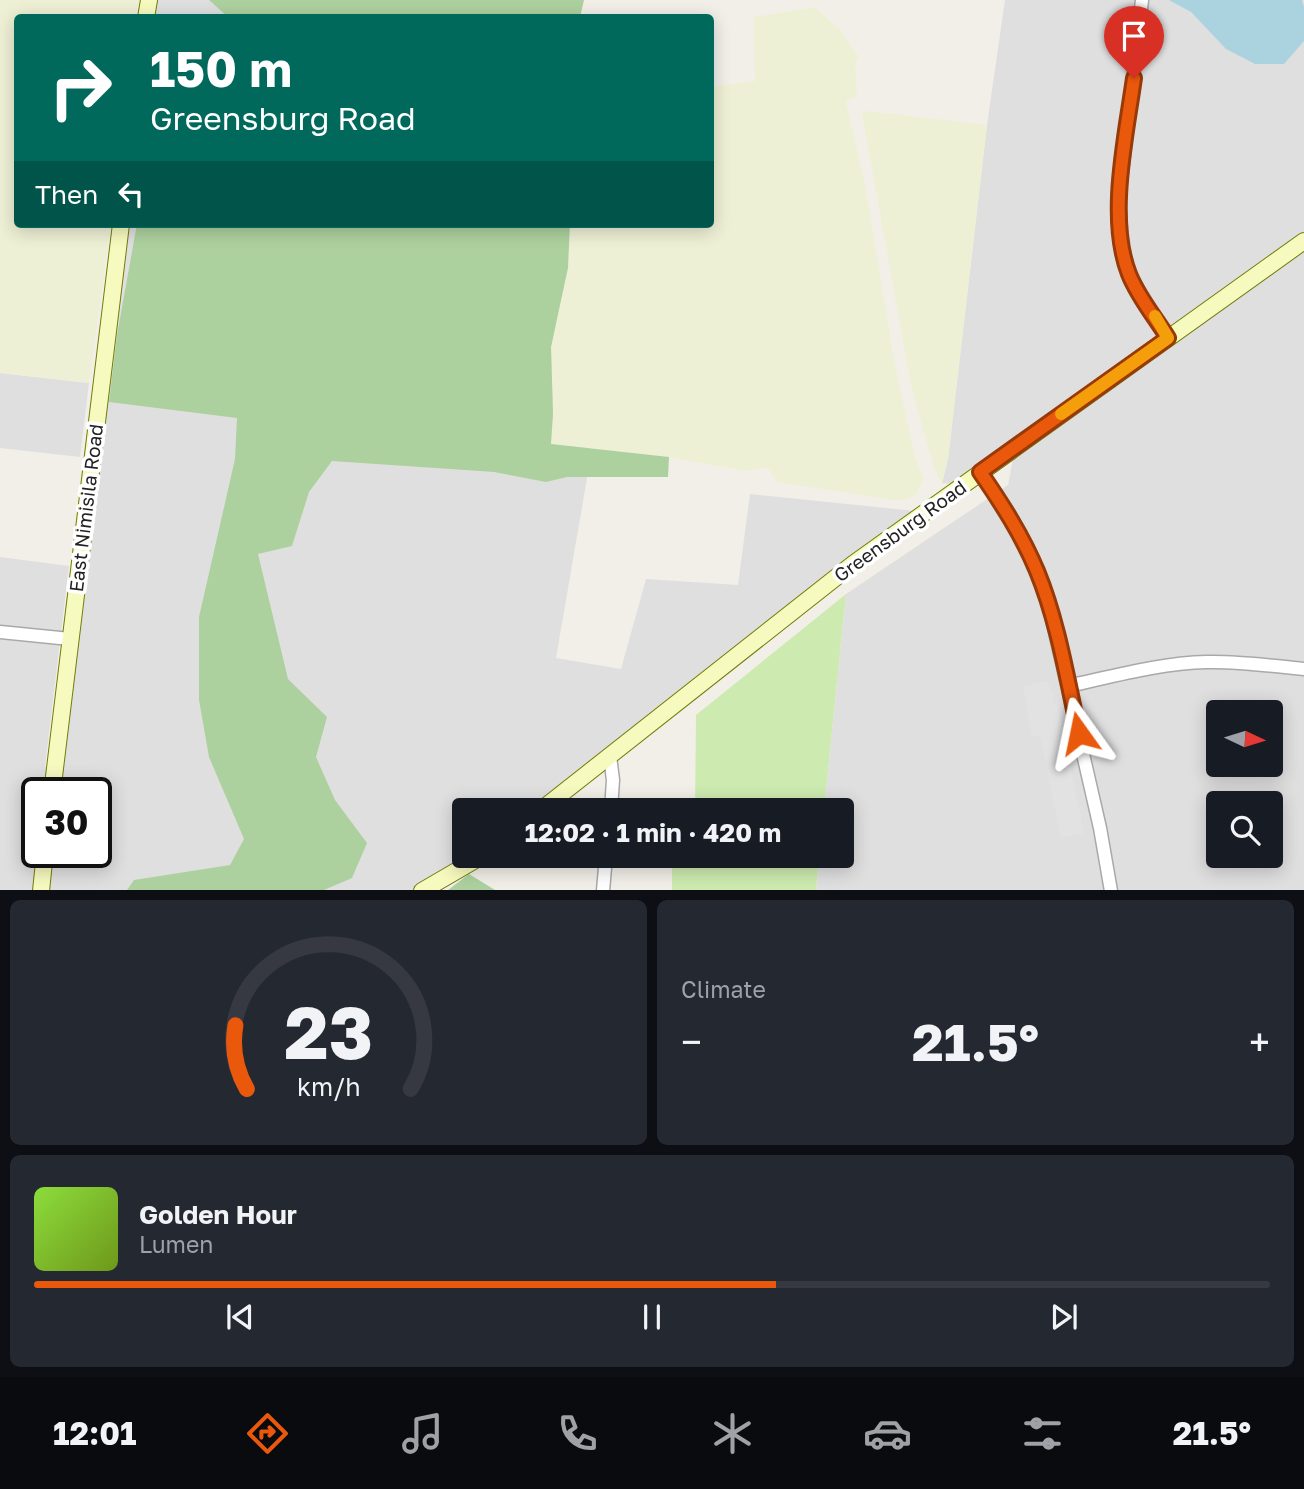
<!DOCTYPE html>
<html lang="en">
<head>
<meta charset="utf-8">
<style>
  body { margin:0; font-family:"Golos Text",sans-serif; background:#242831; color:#f1f3f6; height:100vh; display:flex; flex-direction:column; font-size:26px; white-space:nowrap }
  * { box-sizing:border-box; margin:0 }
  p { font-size:23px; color:#9ea1a6 }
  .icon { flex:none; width:38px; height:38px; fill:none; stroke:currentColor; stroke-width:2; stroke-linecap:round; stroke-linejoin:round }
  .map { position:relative; height:890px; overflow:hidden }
  .drawer { display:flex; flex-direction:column; gap:10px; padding:10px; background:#0d0f14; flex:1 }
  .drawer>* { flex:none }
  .top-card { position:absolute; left:14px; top:14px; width:700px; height:214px; border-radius:7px; box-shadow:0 4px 18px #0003; background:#00695c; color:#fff; overflow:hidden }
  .needle { width:46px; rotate:94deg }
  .tools { position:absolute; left:1206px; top:700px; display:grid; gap:14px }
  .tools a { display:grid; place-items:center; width:77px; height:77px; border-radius:7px; background:#171b24; box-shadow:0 4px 18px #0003; font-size:35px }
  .speed { position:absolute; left:21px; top:777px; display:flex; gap:14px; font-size:35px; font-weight:700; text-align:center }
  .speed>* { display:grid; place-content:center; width:91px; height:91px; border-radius:50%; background:#171b24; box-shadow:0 4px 18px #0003; line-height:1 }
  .speed .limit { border:4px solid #111; border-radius:10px; background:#fff; color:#111 }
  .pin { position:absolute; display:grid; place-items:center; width:60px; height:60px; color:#fff; margin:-72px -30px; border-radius:50% 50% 50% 0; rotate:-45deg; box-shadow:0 0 7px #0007 }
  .pin .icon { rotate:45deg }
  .me { position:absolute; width:77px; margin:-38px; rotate:348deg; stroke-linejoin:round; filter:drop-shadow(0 0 5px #0008) }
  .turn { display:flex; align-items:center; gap:24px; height:147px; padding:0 21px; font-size:32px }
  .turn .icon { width:91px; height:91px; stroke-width:2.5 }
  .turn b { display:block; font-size:49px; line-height:60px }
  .then { display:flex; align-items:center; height:66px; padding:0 21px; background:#0003; gap:14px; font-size:26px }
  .big { font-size:52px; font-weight:700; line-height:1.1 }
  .drawer .card { flex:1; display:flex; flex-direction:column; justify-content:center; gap:10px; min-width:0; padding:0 24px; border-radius:10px; background:#242831 }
  .drawer .dial { align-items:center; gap:0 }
  .dial svg { height:182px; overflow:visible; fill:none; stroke:#363941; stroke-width:7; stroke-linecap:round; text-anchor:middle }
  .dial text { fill:#f1f3f6; stroke:none }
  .song { display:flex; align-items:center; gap:21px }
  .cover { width:84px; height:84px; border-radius:10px; background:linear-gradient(135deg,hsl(90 70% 55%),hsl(80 70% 35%)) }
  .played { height:7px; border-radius:4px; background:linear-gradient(90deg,#ea580c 60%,#363941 60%) }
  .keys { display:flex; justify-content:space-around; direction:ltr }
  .heat { display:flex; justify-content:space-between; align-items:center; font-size:38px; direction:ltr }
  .drawer .tiles { flex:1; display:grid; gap:10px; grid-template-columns:1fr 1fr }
  .card:last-child { grid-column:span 2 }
  .trip { position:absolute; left:452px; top:798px; width:402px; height:70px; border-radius:7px; background:#171b24; box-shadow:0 4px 18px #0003; font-weight:700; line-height:70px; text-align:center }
  .menu { display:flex; height:112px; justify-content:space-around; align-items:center; background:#090b0e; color:#9ea1a6 }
  .menu .icon { width:49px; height:49px }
  .menu .on { color:#ea580c }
  .menu b { font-size:32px; color:#f1f3f6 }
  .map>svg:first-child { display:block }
  .residential { fill:#e0dfdf; fill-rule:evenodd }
  .farmland { fill:#eef0d5 }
  .grass { fill:#cdebb0 }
  .forest { fill:#add19e }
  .parking { fill:#e2e2e2 }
  .water { fill:#aad3df }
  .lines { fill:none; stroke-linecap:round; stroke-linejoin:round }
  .street-casing { stroke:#a9a9a9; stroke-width:15 }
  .secondary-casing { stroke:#707d05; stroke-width:18 }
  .street { stroke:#fff; stroke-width:12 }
  .secondary { stroke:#f7fabf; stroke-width:16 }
  .route-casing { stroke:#983908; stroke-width:18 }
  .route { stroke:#ea580c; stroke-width:12 }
  .slow { stroke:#f59e0b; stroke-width:12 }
  .labels { text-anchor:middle; stroke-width:7; stroke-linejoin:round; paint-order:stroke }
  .street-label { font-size:19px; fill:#222; stroke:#fff }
</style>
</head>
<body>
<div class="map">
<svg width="1304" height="891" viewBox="0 0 1304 891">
  <rect width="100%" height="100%" fill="#f2efe9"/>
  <path class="residential" d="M 149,0 L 545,0 L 544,18 L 146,18 Z
    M 1005,0 L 1304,0 L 1304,241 L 963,485 L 942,483 L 948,459 L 987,125 Z
    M 121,224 L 527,224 L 591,455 L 556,658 L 621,669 L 646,579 L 738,585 L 750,494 L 925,512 L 541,810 L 464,810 L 464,856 L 482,856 L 422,890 L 0,891 L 0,557 L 69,566 L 45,767 L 55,768 ZM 37,793 L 96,793 L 96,852 L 37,852 Z
    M 1304,249 L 1304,890 L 816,891 L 819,856 L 842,856 L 842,810 L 824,810 L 846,594 L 1008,485 L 1013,459 ZM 1218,712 L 1270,712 L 1270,765 L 1218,765 ZM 1218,803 L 1270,803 L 1270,856 L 1218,856 Z
    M 0,373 L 89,383 L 80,457 L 0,448 Z"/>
  <path class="farmland" d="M 0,0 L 141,0 L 139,17 L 18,18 L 18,224 L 111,224 L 89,383 L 0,373 Z
    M 815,7 L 840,30 L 859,57 L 855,63 L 857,97 L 846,101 L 866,189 L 895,365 L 916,461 L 924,478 L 915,496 L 900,501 L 777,482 L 767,467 L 746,471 L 669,457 L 550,444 L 553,414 L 551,347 L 568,268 L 570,224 L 710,224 L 711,87 L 755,81 L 754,17 Z
    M 868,111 L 987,125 L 948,459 L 942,483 L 934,468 L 911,386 L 862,113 Z"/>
  <path class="grass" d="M 846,594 L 824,810 L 695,810 L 696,715 Z
    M 682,856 L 819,856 L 816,890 L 672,890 L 672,858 Z"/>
  <path class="forest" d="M 209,0 L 584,0 L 580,17 L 229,18 Z
    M 137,224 L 570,224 L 568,268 L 551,347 L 553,414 L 551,444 L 669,457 L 668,477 L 567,477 L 546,482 L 494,472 L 332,461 L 309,492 L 292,546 L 258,554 L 288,679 L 327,717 L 316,757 L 335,800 L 367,843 L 352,878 L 324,890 L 127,890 L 134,880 L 230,865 L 244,839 L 209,757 L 199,700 L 199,617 L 235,459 L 237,418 L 109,402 L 117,335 Z
    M 469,874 L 495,890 L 448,890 Z"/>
  <path class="parking" d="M 1047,681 L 1054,696 L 1052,703 L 1057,702 L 1084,833 L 1061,838 L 1040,735 L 1032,737 L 1023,686 Z"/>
  <path class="water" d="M 1169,0 L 1302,0 L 1304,7 L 1304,41 L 1284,64 L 1255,64 L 1226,49 L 1191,12 Z"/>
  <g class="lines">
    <defs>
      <path id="street" d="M 1142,0 L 1119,197 L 1120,240 L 1123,258 L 1134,285 L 1168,338
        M 980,472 L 1005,508 L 1025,544 L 1047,597 L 1100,828 L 1111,891
        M 0,632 L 70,639
        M 1068,686 C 1114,676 1160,663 1207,662 C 1239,661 1272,666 1304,669
        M 610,756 L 613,780 L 611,810
        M 603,891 L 606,856"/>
      <path id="secondary" d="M 146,18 L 149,0
        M 52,793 L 121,224
        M 541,810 L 853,564 L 1304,241
        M 41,891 L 45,852
        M 422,891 L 482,856"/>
    </defs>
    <use href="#street" class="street-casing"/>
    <use href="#secondary" class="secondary-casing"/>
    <use href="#street" class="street"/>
    <use href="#secondary" class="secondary"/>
  </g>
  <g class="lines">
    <defs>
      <path id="route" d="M 1079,733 C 1067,679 1058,622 1037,571 C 1022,535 1002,504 980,472 L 1168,338 C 1155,317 1138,297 1129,274 C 1107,218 1126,136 1134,78"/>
    </defs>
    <use href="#route" class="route-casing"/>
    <use href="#route" class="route"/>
    <path class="slow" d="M 1061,414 L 1168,338 L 1155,316"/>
  </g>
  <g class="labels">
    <g class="street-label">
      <text transform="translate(86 508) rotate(-83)" y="7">East Nimisila Road</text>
      <text transform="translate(900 531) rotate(-36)" y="7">Greensburg Road</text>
    </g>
  </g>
</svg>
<div class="tools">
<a><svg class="needle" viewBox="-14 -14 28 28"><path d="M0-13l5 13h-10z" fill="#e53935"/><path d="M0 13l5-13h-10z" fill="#9ea1a6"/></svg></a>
<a><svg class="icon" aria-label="search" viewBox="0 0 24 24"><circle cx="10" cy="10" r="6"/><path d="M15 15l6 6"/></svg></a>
</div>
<div class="speed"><div class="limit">30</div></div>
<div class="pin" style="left:1134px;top:78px;background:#d93025"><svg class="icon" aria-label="arrive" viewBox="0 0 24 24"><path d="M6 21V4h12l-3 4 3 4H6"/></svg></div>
<svg class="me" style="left:1079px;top:733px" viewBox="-20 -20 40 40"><path d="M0-17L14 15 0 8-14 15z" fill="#ea580c" stroke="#fff" stroke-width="4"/></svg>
<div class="trip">12:02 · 1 min · 420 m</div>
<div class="top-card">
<div class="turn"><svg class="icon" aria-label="right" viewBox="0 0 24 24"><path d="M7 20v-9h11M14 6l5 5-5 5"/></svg><div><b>150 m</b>Greensburg Road</div></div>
<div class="then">Then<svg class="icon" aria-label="left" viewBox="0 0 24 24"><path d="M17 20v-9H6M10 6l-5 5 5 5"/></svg></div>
</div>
</div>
<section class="drawer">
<div class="tiles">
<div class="card dial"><svg viewBox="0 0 100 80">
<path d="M14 69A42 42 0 1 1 86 69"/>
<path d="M14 69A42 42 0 0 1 9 41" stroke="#ea580c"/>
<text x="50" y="56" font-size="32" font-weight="700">23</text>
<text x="50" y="72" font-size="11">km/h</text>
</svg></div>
<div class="card"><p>Climate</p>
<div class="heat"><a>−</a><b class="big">21.5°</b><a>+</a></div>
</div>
<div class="card">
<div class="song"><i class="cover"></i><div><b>Golden Hour</b><p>Lumen</p></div></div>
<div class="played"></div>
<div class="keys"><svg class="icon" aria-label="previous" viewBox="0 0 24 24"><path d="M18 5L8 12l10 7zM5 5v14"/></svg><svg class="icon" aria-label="pause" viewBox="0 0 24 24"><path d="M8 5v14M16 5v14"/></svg><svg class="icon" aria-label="next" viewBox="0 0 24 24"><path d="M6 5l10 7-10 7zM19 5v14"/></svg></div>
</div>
</div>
</section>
<nav class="menu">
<b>12:01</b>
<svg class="icon on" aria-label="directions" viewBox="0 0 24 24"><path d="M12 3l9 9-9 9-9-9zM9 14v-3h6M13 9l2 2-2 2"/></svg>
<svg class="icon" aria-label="music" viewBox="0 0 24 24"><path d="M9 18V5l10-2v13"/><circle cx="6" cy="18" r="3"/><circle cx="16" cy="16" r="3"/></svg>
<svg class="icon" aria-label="phone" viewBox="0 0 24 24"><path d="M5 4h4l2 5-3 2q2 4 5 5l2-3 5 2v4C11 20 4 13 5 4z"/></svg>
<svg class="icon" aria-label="climate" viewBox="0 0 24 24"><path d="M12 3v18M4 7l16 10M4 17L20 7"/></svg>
<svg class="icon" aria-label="car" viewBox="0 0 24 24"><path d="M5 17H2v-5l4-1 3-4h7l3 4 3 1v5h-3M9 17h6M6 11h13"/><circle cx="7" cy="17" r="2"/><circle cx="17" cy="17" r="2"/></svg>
<svg class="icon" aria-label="filters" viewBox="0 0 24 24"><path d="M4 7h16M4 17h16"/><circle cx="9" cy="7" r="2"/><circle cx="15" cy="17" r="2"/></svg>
<b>21.5°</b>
</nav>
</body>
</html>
